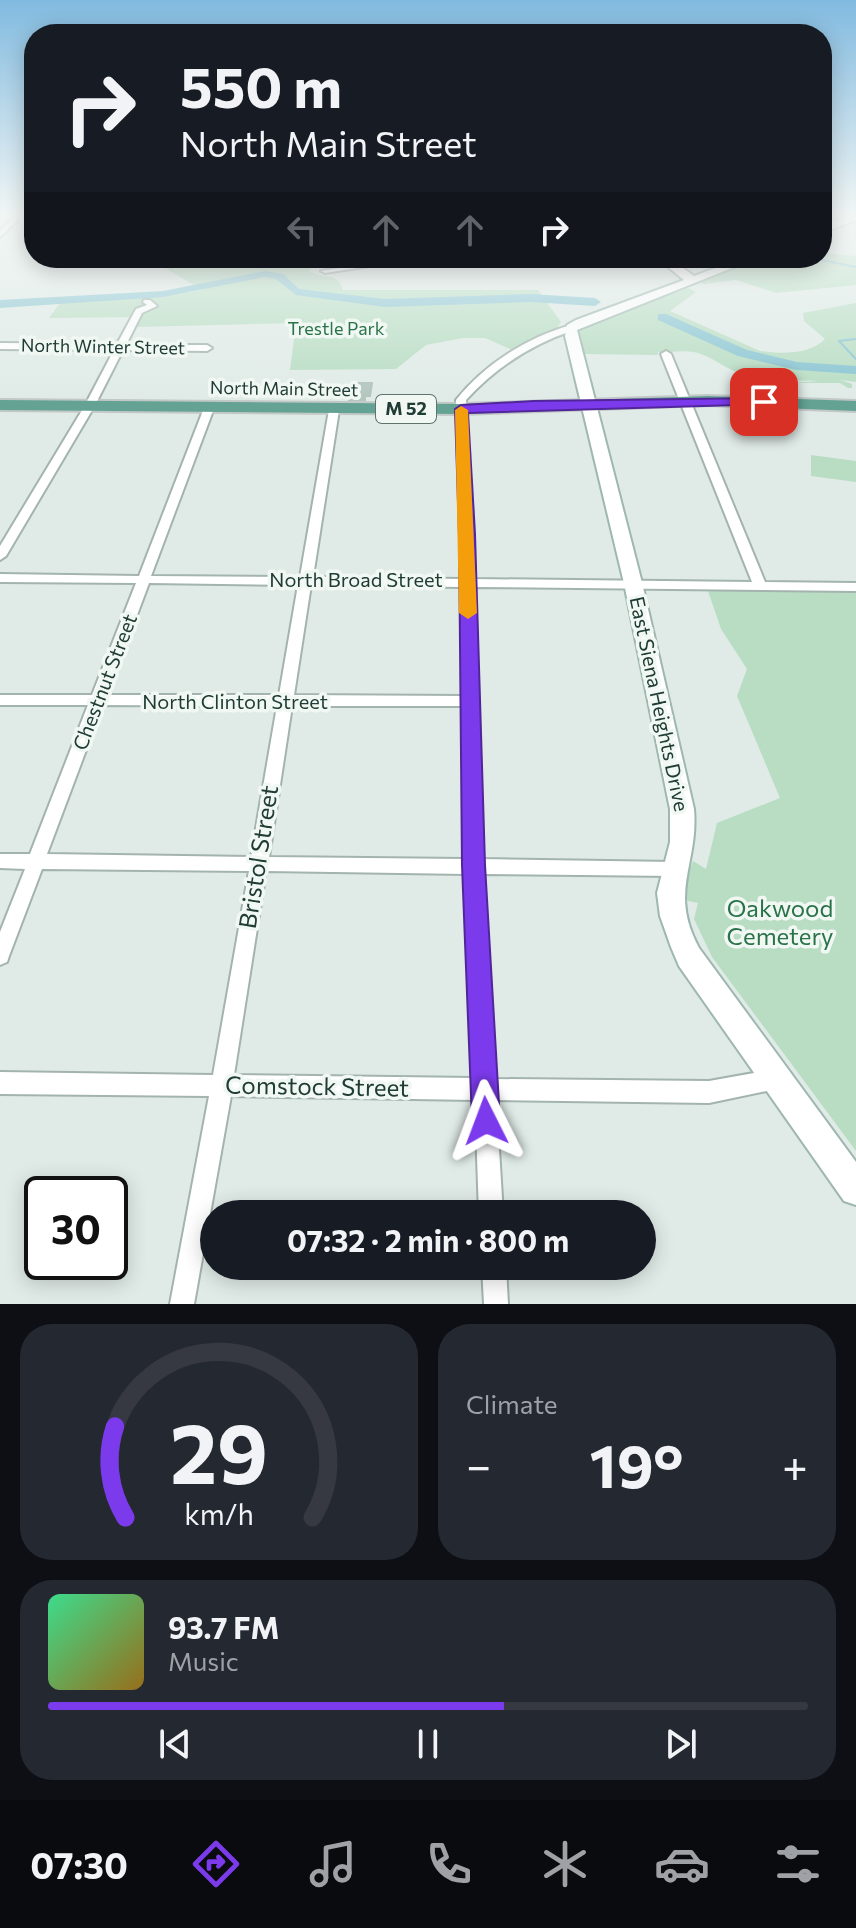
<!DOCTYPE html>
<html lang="en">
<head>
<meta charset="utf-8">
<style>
  body { margin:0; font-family:Commissioner,sans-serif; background:#242831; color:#f1f3f6; height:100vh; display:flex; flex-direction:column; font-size:30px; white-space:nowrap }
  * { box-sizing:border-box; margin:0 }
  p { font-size:26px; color:#9ea1a6 }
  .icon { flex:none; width:44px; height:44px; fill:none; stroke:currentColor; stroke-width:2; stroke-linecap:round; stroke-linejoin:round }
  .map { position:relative; height:1304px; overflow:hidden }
  .sheet { display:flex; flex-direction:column; gap:20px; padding:20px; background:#0d0f14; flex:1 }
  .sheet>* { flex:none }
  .hud { position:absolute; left:24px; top:24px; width:808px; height:244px; border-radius:32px; box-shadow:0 4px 20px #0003; background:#171b24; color:#f1f3f6; overflow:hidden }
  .speed { position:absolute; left:24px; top:1176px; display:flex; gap:16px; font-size:40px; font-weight:700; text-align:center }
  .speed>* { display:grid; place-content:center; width:104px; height:104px; border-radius:50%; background:#171b24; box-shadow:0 4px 20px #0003; line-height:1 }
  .speed .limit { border:4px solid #111; border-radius:12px; background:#fff; color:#111 }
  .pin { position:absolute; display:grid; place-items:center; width:68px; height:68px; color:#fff; margin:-34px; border-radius:16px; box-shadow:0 4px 12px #0006 }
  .me { position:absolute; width:88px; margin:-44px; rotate:357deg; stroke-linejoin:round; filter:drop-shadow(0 0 6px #0008) }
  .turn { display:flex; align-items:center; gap:28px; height:168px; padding:0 24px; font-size:36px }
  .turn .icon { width:104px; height:104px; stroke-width:2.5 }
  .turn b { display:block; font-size:56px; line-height:68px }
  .lanes { display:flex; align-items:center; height:76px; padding:0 24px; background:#0003; justify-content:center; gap:40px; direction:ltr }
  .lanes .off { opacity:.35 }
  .big { font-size:60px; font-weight:700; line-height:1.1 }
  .sheet .tile { flex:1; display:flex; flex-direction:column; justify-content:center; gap:12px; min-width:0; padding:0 28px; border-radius:32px; background:#242831 }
  .sheet .dial { align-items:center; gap:0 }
  .dial svg { height:208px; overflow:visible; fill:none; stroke:#363941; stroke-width:7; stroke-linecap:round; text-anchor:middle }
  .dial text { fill:#f1f3f6; stroke:none }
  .song { display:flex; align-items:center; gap:24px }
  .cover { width:96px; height:96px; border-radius:12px; background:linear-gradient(135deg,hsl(150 70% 55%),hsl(40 70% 35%)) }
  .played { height:8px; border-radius:4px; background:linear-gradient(90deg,#7c3aed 60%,#363941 60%) }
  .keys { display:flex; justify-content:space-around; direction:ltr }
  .heat { display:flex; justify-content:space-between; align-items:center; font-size:44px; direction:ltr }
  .sheet .tiles { flex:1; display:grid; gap:20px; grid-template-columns:1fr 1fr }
  .tile:last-child { grid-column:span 2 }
  .trip { position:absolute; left:200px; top:1200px; width:456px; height:80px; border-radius:40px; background:#171b24; box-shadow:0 4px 20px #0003; font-weight:700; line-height:80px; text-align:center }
  .tab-bar { display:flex; height:128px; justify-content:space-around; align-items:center; background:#090b0e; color:#9ea1a6 }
  .tab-bar .icon { width:56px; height:56px }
  .tab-bar .selected { color:#7c3aed }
  .tab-bar b { font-size:36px; color:#f1f3f6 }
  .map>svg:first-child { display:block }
  .green { fill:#b8ddc3 }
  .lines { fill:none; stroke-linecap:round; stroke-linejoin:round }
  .stream { stroke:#87c4d2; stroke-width:2 }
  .river { fill:#87c4d2; fill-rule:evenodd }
  .building { fill:#b5c6c0; stroke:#b2c5be; stroke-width:2 }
  .street-casing { stroke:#a3b3ae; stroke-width:4 }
  .secondary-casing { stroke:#9eb7af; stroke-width:4 }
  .primary-casing { stroke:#c1c8c6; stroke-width:4 }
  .street { fill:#fff; fill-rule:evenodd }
  .secondary { fill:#fff; fill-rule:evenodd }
  .primary { fill:#64a294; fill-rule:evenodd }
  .route { fill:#7c3aed; stroke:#51269a; stroke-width:2 }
  .slow { fill:#f59e0b }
  .labels { text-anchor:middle; stroke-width:7; stroke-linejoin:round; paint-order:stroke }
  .far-park-label { font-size:18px; fill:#2a7349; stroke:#f1f8f4 }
  .far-street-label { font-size:18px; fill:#203c35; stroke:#f1f8f4 }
  .shield { fill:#f1f8f4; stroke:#5f746e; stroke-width:2 }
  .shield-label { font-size:18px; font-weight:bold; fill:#203c35 }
  .street-label { font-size:20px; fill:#203c35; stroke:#f1f8f4 }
  .near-street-label { font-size:24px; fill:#203c35; stroke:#f1f8f4 }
  .near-park-label { font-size:24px; fill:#2a7349; stroke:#f1f8f4 }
</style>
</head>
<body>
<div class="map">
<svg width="856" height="1304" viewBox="0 0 856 1304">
  <rect width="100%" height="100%" fill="#e0ebe7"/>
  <path class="green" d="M 822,253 L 856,256 L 856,285 L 776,293 L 736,280 L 704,284 L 698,281 L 758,258 L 822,258 Z
    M 166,258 L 321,258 L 323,265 L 312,267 L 309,271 C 324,280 338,271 343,290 L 538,290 L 561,322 L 556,329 L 512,350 L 485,338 L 463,338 L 426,345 L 396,369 L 290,370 L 296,323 L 136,327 L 140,317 L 49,318 L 63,299 L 148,298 L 202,290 L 165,268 Z
    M 688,288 L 696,292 L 670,311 L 760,351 C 781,354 809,355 825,339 L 804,321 L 803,313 L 856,303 L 856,382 L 840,380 L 852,384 L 852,388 L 848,388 L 840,383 L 788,383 L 820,381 L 785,380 L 768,371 L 750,368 L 746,371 L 753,374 L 750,377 C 729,372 717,359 698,353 C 685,349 671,353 658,352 L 658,355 L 585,354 L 578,332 L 588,324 Z
    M 811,455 L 856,461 L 856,482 L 811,476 Z
    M 707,588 L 856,592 L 856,1151 L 712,957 L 694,919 L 698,903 L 679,899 L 693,861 L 706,869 L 717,823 L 780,798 L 737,696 L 747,669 L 721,629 Z"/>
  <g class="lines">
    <path class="stream" d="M 812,258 L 856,267
      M 856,339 L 839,341 L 856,359"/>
    <path class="river" d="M 265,271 L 283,274 L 299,289 L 385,299 L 530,294 L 595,298 L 601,302 L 595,306 L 530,302 L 385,307 L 296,295 L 276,279 L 265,277 L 163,297 L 0,308 L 0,300 L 163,291 Z
      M 658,314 L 666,314 L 747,350 L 797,362 L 856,366 L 856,374 L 797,370 L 738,356 L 658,320 Z"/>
  </g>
  <path class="building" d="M 352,383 L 372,383 L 370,396 L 365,396 L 365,400 L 349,400 Z"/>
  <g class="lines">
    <defs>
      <path id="street" d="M 16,215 L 23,215 L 0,237 L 0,231 Z
        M 401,258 L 421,258 L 325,273 L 321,271 Z
        M 144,300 L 150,300 L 157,306 L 142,313 L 126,345 L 207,345 L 212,348 L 207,351 L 123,350 L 94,407 L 6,556 L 0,560 L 0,546 L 84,407 L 114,350 L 0,349 L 0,343 L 117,344 L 136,309 L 147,305 L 143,302 Z
        M 571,325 L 574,326 L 574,330 C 532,344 496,367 466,400 L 474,579 L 752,582 L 661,354 L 666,351 L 671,354 L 765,582 L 856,583 L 856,591 L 475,587 L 483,859 L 674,862 L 680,864 L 683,869 L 680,874 L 674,876 L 483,874 L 495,1079 L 709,1081 L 776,1069 L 783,1072 L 786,1079 L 783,1086 L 776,1089 L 709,1103 L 496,1100 L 503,1214 L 479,1214 L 475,1100 L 231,1096 L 194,1304 L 170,1304 L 209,1096 L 0,1094 L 0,1072 L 213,1075 L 249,871 L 42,869 L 9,956 L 7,962 L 0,965 L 0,932 L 25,869 L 0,868 L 0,854 L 30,854 L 88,705 L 0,705 L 0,695 L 92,695 L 136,583 L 0,582 L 0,574 L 139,576 L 204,408 L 209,405 L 214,408 L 151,576 L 300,577 L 329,410 L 334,407 L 339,410 L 313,577 L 462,579 L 456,400 C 485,364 526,338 571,325 ZM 149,583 L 298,585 L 279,695 L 107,695 ZM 311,585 L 462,587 L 463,696 L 294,695 ZM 103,705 L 277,706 L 251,857 L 47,854 ZM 292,706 L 463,706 L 465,859 L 269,857 ZM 266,871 L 466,874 L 474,1078 L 234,1075 Z
        M 482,1266 L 506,1266 L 508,1304 L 484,1304 Z"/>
      <path id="secondary" d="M 850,215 L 856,215 L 856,220 L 822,233 L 822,226 Z
        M 657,258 L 669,258 L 694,276 L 742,258 L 757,258 L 577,330 L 642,583 L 694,809 C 699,864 668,891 699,948 L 856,1162 L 856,1205 L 844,1201 L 679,966 L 671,947 L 660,916 L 657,893 L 670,842 L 670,809 L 624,583 L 565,336 L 567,325 L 576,320 L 684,280 Z"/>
      <path id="primary" d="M 708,396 L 856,401 L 856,411 L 708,405 L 461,414 L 0,410 L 0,400 L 461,404 Z"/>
    </defs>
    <use href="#street" class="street-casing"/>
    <use href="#secondary" class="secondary-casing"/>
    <use href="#primary" class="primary-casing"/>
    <use href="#street" class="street"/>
    <use href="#secondary" class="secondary"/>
    <use href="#primary" class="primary"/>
  </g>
  <linearGradient id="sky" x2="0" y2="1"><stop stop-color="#81badf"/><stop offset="0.54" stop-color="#f1f6f4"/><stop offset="1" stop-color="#f1f6f4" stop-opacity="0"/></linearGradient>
  <rect width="856" height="398" fill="url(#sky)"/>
  <path class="route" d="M 764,398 L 771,402 L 769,404 L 468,413 L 475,534 L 485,865 L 500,1121 L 496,1131 L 486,1135 L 476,1131 L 472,1121 L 462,865 L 459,534 L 455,409 L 461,405 L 534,401 Z"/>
  <path class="slow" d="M 461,406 L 468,410 L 477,613 L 468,619 L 459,613 L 455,410 Z"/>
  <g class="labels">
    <g class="far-park-label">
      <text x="336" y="335">Trestle Park</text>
    </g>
    <g class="far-street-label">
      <text transform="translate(103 347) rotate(1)" y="6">North Winter Street</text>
      <text transform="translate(284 389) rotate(1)" y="6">North Main Street</text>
    </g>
    <rect class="shield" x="376" y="395" width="60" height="28" rx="6"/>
    <g class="shield-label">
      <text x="406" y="415">M 52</text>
    </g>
    <g class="street-label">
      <text x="356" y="587">North Broad Street</text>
      <text transform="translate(105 682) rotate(-69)" y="7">Chestnut Street</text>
      <text x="235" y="709">North Clinton Street</text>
      <text transform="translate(659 704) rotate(78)" y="7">East Siena Heights Drive</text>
    </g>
    <g class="near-street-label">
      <text transform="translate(259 857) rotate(-81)" y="8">Bristol Street</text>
      <text transform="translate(317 1087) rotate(1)" y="8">Comstock Street</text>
    </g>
    <g class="near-park-label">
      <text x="780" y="917">Oakwood<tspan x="780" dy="28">Cemetery</tspan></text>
    </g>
  </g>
</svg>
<div class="speed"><div class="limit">30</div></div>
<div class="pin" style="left:764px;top:402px;background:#d93025"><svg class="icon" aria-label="arrive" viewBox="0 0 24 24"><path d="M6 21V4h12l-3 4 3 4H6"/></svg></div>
<svg class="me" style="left:486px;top:1121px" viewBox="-20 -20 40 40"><path d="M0-17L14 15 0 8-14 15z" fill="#7c3aed" stroke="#fff" stroke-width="4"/></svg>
<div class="trip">07:32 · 2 min · 800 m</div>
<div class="hud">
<div class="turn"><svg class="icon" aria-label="right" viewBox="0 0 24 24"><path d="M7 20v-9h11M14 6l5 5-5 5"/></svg><div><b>550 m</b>North Main Street</div></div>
<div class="lanes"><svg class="icon off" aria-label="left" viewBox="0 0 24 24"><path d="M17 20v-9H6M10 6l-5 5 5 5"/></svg><svg class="icon off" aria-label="ahead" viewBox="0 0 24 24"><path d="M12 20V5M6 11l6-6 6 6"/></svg><svg class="icon off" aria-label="ahead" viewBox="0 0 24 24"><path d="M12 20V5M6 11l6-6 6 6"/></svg><svg class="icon" aria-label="right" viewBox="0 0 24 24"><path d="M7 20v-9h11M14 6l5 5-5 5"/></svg></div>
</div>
</div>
<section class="sheet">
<div class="tiles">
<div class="tile dial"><svg viewBox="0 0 100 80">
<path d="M14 69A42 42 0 1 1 86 69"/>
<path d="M14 69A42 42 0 0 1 10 34" stroke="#7c3aed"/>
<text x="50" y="56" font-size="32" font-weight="700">29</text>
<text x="50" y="72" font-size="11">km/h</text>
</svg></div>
<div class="tile"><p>Climate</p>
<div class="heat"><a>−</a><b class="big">19°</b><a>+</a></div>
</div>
<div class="tile">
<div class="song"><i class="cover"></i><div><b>93.7 FM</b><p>Music</p></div></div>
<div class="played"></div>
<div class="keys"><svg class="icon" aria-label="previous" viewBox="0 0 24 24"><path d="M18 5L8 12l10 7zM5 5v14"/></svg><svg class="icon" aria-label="pause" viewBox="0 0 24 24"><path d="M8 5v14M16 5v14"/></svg><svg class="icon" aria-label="next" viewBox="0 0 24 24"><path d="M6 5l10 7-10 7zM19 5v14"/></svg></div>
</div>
</div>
</section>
<nav class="tab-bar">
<b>07:30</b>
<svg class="icon selected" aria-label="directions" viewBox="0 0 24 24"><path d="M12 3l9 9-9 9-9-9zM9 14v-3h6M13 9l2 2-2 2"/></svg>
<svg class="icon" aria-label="music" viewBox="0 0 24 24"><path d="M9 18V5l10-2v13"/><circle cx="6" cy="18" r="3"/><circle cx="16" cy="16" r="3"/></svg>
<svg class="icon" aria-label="phone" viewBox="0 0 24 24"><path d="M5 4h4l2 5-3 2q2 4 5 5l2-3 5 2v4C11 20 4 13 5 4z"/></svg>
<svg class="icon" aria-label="climate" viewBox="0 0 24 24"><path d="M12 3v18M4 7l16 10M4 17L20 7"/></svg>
<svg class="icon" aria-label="car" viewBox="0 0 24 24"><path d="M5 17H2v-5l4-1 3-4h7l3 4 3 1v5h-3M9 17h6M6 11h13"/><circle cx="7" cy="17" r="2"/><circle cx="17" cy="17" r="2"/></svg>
<svg class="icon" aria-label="filters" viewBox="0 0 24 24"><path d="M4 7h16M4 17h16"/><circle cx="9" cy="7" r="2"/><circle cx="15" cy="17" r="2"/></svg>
</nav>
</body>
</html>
